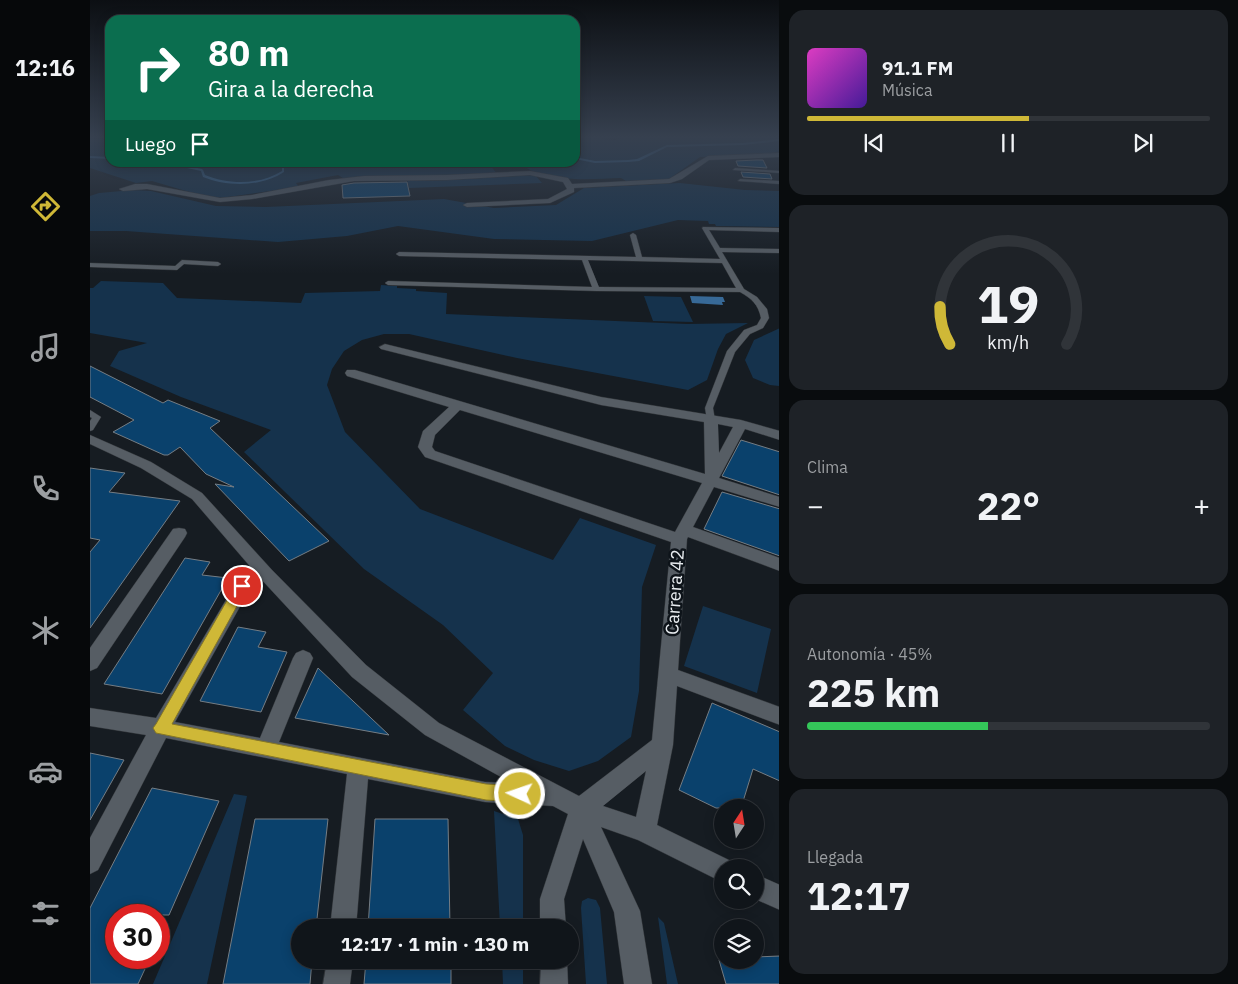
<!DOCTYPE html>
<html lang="es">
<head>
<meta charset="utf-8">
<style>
  body { margin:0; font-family:"IBM Plex Sans",sans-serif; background:#1e2227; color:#f1f3f6; height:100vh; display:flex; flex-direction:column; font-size:19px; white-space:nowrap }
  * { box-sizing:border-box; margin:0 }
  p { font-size:16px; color:#9c9fa2 }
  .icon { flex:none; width:28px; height:28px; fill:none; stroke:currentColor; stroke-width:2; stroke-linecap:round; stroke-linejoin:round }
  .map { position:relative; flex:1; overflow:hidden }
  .details { display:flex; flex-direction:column; gap:10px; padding:10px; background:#090c0e; width:459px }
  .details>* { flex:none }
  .hud { position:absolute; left:15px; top:15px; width:475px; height:152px; border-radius:15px; box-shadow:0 2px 12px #0003,0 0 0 1px #303439; background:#0b6e4f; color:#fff; overflow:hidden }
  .needle { width:32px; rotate:12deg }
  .tools { position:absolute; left:624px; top:799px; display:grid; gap:10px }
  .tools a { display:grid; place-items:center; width:50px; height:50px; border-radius:50%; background:#10151a; box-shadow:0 2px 12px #0003,0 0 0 1px #303439; font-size:25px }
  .speed { position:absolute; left:15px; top:904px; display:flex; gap:10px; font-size:25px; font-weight:700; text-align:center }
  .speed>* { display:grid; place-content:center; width:65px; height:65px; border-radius:50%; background:#10151a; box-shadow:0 2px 12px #0003,0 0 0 1px #303439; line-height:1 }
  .speed .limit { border:8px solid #d22; background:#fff; color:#111 }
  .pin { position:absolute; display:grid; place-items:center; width:42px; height:42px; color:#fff; margin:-21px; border:2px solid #fff; border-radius:50%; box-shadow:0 1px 5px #0007 }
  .me { position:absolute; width:55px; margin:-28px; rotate:273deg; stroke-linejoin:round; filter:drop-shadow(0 0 4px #0008) }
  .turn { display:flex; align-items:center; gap:18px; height:105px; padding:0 20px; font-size:22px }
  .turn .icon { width:65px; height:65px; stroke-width:2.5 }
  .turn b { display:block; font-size:35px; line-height:42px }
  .then { display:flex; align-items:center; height:48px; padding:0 20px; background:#0003; gap:10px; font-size:19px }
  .big { font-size:38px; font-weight:700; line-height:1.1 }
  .details .tile { flex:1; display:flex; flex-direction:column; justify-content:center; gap:8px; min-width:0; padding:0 18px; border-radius:15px; background:#1e2227 }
  .details .dial { align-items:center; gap:0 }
  .dial svg { height:130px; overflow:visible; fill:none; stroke:#303439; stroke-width:7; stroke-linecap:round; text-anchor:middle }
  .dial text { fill:#f1f3f6; stroke:none }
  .song { display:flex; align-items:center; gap:15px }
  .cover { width:60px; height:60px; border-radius:8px; background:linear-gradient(135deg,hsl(310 70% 55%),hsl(260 70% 35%)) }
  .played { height:5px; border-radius:2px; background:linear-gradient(90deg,#cfb837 55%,#303439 55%) }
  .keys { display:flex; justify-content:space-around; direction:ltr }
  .heat { display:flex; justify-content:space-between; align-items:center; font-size:28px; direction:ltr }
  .charge { height:8px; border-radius:4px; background:linear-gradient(90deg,#34c759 45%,#303439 0) }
  .trip { position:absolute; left:201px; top:919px; width:288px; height:50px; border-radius:25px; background:#10151a; box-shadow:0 2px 12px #0003,0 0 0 1px #303439; font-weight:700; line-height:50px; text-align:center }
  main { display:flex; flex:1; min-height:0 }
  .tabs { display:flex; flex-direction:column; width:90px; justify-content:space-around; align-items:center; background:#06080a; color:#9c9fa2 }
  .tabs .icon { width:35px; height:35px }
  .tabs .active { color:#cfb837 }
  .tabs b { font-size:22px; color:#f1f3f6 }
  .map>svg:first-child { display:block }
  .green { fill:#15324c }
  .water { fill:#376997 }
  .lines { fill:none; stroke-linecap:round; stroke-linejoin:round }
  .stream { fill:#376997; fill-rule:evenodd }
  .building { fill:#0a416c; stroke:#757d84 }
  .lane-casing { stroke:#313539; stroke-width:1 }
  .street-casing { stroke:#313539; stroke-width:1 }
  .lane { fill:#565d64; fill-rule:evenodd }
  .street { fill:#565d64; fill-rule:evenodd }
  .route { fill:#cfb837; stroke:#877824 }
  .labels { text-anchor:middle; stroke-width:5; stroke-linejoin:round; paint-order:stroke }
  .street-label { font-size:18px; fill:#e7ebef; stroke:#0d1319 }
</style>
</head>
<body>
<main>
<nav class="tabs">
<b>12:16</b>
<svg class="icon active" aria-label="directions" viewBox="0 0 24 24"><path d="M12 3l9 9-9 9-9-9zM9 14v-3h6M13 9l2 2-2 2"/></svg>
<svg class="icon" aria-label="music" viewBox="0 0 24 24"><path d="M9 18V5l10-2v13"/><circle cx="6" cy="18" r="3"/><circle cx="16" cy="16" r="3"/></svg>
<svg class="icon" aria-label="phone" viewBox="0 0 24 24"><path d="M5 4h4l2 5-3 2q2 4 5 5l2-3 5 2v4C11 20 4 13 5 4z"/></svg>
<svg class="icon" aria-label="climate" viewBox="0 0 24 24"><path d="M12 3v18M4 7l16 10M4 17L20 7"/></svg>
<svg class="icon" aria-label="car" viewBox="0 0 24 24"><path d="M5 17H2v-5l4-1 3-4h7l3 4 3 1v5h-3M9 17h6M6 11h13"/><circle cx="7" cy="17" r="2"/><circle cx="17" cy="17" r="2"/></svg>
<svg class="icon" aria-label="filters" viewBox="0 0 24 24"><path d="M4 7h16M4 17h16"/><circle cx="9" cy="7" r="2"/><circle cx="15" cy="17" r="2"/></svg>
</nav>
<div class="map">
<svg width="690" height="984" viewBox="0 0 690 984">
  <rect width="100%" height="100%" fill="#161c22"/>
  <path class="green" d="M 485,136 L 514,136 L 511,139 L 527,140 L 530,136 L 689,136 L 690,151 L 675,155 L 610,157 L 579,179 L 536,181 L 531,178 C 502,179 453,184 430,163 L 400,165 L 407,174 L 253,178 L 248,175 L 206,183 L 209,187 L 131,198 L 113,196 L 62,181 L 46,183 L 0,168 L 0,138 L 20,140 L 20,162 L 485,162 Z
    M 445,175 L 452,183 L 319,188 L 317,180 L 340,181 Z
    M 590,183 L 655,190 L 689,191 L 689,227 L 626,226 L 625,224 L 619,224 L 618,221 L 588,220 L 502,241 L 404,239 L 308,226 L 257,236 L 188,242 L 36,231 L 0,231 L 0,196 L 9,193 L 43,190 L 61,191 L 126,206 L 176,207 L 354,199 L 404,208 L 466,205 L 494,188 Z
    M 11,281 L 73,283 L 87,298 L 211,303 L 215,293 L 290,291 L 291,285 L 307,286 L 307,288 L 326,289 L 326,291 L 357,293 L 356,314 L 597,324 L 658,323 L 636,334 L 628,349 L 617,380 L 598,390 L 427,358 L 319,334 L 294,334 L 272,340 L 254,351 L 242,369 L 237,385 L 255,432 L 330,509 L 463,560 L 490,518 L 566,545 L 552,587 L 549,691 L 541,737 L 508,761 L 479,771 L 444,760 L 415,746 L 373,710 L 403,673 L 353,625 L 274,569 L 154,452 L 181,430 L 91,397 L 20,366 L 29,351 L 57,343 L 0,333 L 0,288 L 3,288 Z
    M 554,296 L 591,297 L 603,322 L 563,321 Z
    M 690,328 L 690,386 L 689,386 L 680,385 L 663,378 L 655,360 L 664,340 Z
    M 613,606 L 681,629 L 667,693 L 594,666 Z
    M 144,794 L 157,796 L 117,984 L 63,984 Z
    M 404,811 L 428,819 L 433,835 L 433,927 L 410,927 Z
    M 498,898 L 506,900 L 510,908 L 517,984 L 496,984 L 491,908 L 492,901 Z
    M 568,917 L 574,923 L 588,984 L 577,984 Z
    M 412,960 L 433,960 L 433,984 L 413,984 Z"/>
  <path class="water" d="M 600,296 L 633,297 L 635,302 L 632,302 L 633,305 L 602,303 Z"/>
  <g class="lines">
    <path class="stream" d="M 690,139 L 690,141 L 653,145 L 577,147 L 549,161 L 538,162 L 505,163 L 485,159 L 485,157 L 505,161 L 538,160 L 547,159 L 577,145 L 653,143 Z
      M 0,156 L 20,157 L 20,159 L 0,158 Z
      M 56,162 L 83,163 L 112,169 L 113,170 L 115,175 C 139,185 170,185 192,171 L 192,163 L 198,162 L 194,164 L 194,172 C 171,187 138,187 113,177 L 111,171 L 83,165 Z"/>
  </g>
  <path class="building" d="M 666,160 L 673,160 L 677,168 L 648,166 L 646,161 Z
    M 651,172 L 680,174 L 682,179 L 653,177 Z
    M 317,182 L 320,196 L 253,198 L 252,185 L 264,183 Z
    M 0,366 L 73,403 L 78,400 L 130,421 L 120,428 L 239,541 L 199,561 L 125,484 L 144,487 L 116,474 L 90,447 L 78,455 L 74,455 L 23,432 L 44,420 L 0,397 Z
    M 651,440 L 690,452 L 690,495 L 632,476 Z
    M 0,468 L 35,473 L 19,492 L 90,501 L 0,628 L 0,552 L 10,540 L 0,538 Z
    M 632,492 L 690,509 L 690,556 L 614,529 Z
    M 95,558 L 120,562 L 112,575 L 138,578 L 72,694 L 14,684 Z
    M 148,627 L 176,632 L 168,647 L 197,652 L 171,712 L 110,701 Z
    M 228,668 L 299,735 L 205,718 Z
    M 622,703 L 690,732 L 690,781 L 663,769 L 651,808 L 626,808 L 589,790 Z
    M 0,753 L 34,760 L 0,820 Z
    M 62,788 L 129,801 L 79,915 L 26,915 L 26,958 L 60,958 L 48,984 L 0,984 L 0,908 Z
    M 165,819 L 238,819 L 226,928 L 210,928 L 210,960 L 222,960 L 220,984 L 133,984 Z
    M 285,819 L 358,819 L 360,928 L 278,928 Z
    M 690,956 L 690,984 L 636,984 L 629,960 L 665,960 L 665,957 Z
    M 276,960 L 361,960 L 361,984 L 274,984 Z"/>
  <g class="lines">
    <defs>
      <path id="lane" d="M 645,168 L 690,171 L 690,173 L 643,170 Z
        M 650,179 L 690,181 L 690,184 L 648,181 Z
        M 613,227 L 690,228 L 690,232 L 619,230 L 630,248 L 690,249 L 690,253 L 632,252 L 654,289 L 667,297 L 677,309 L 679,318 L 673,328 L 660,334 L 645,352 L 623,408 L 625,420 L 621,423 L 617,420 L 615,408 L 637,351 L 654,330 L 667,325 L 671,318 C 668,304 662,299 650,292 L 506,291 L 298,285 L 295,283 L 298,281 L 502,287 L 492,260 L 309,256 L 306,254 L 309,252 L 546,257 L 540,235 L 543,233 L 546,235 L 552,257 L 630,259 L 612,228 ZM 498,260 L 632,263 L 646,288 L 509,287 Z
        M 92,260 L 128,262 L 131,264 L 128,266 L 94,264 L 87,270 L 0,267 L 0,263 L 85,266 Z
        M 0,410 L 11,417 L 3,430 L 0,431 L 0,421 L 2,418 L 0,417 Z"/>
      <path id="street" d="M 690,153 L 690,157 L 619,160 L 592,179 L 580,183 L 484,188 L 484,192 L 460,203 L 377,207 L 373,205 L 377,203 L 458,199 L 477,189 L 473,182 L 440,175 L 357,180 L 264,181 L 162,199 L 130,202 L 57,189 L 33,191 L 29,189 L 45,184 L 57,184 L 130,198 L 162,195 L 239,180 L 274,176 L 357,175 L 440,171 L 478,178 L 482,184 L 579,179 L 618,156 Z
        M 295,344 L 511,397 L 651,420 L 690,431 L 690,440 L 655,429 L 629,478 L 690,497 L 690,507 L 624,487 L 603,527 L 690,558 L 690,571 L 598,537 L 597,539 L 588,670 L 690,707 L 690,725 L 587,686 L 583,745 L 567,825 L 641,861 L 643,868 L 632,868 L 632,882 L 548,840 L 511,827 L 550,911 L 562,984 L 534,984 L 524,912 L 493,839 L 474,899 L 476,928 L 450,928 L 450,899 L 478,814 L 463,806 L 395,802 L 278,779 L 266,928 L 240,928 L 257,774 L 76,738 L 8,870 L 0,874 L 0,838 L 56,735 L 0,726 L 0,708 L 66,718 L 146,583 L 152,581 L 158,583 L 161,587 L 85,722 L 170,738 L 203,658 L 206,653 L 213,650 L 220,653 L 223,658 L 189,742 L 395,782 L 422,783 L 335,735 L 262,677 L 170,578 L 102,499 L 51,468 L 0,444 L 0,435 L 61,462 L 112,493 L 182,570 L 276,665 L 349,723 L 489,796 L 562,740 L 581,542 L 335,457 L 328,447 L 333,431 L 359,407 L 257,376 L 255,373 L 257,370 L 265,370 L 615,474 L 614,422 L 511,405 L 291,349 L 289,347 ZM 370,410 L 612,483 L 585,532 L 345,451 L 342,447 L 345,435 ZM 628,424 L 643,427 L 629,453 ZM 556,771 L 546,817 L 513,806 Z
        M 89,528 L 95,529 L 97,533 L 95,537 L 7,668 L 0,671 L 0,648 L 83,529 Z
        M 665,874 L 690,885 L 690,910 L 665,899 Z
        M 237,960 L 263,960 L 260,984 L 233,984 Z
        M 451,960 L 477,960 L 478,984 L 450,984 Z"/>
    </defs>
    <use href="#lane" class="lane-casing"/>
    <use href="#street" class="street-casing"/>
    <use href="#lane" class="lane"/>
    <use href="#street" class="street"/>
  </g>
  <linearGradient id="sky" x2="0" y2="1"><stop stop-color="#0c0f13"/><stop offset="0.5" stop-color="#36404f"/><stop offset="1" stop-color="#36404f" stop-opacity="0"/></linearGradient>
  <rect width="690" height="274" fill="url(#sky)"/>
  <path class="route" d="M 152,582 L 156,583 L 158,586 L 82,724 L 396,784 L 430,786 L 436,788 L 439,794 L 436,800 L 430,802 L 396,800 L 66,733 L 63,728 L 66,724 L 147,583 Z"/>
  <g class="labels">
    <g class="street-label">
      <text transform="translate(585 592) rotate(-86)" y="6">Carrera 42</text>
    </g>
  </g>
</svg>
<div class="tools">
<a><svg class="needle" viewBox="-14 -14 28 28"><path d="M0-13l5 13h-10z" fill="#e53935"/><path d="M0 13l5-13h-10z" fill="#9c9fa2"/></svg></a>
<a><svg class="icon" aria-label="search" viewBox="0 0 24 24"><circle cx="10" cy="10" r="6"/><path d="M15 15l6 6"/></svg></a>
<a><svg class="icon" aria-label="layers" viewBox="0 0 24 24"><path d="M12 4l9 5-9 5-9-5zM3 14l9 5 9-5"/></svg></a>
</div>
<div class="speed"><div class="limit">30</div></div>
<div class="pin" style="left:152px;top:586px;background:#d93025"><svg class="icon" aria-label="arrive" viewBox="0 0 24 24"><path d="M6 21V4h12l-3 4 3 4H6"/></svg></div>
<svg class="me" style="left:430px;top:794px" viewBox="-20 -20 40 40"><circle r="17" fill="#cfb837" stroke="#fff" stroke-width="3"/><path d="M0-11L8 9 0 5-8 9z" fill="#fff"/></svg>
<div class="trip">12:17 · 1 min · 130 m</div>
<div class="hud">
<div class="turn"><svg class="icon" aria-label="right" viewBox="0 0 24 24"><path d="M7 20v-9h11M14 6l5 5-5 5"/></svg><div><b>80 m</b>Gira a la derecha</div></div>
<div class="then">Luego<svg class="icon" aria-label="arrive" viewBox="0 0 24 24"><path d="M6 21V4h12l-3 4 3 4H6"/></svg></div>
</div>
</div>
<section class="details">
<div class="tile">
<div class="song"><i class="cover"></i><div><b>91.1 FM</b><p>Música</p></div></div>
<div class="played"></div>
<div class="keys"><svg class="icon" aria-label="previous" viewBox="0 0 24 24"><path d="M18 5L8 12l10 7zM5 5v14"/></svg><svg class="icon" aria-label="pause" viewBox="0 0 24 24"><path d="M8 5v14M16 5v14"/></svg><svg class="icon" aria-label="next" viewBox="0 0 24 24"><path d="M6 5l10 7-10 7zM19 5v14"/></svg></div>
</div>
<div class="tile dial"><svg viewBox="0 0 100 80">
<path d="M14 69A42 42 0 1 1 86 69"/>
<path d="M14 69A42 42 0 0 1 8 46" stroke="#cfb837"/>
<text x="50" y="56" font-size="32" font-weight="700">19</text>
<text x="50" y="72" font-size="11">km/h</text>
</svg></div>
<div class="tile"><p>Clima</p>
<div class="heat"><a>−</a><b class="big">22°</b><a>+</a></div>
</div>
<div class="tile"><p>Autonomía · 45%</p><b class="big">225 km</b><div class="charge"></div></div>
<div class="tile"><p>Llegada</p><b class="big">12:17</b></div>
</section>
</main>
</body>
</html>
